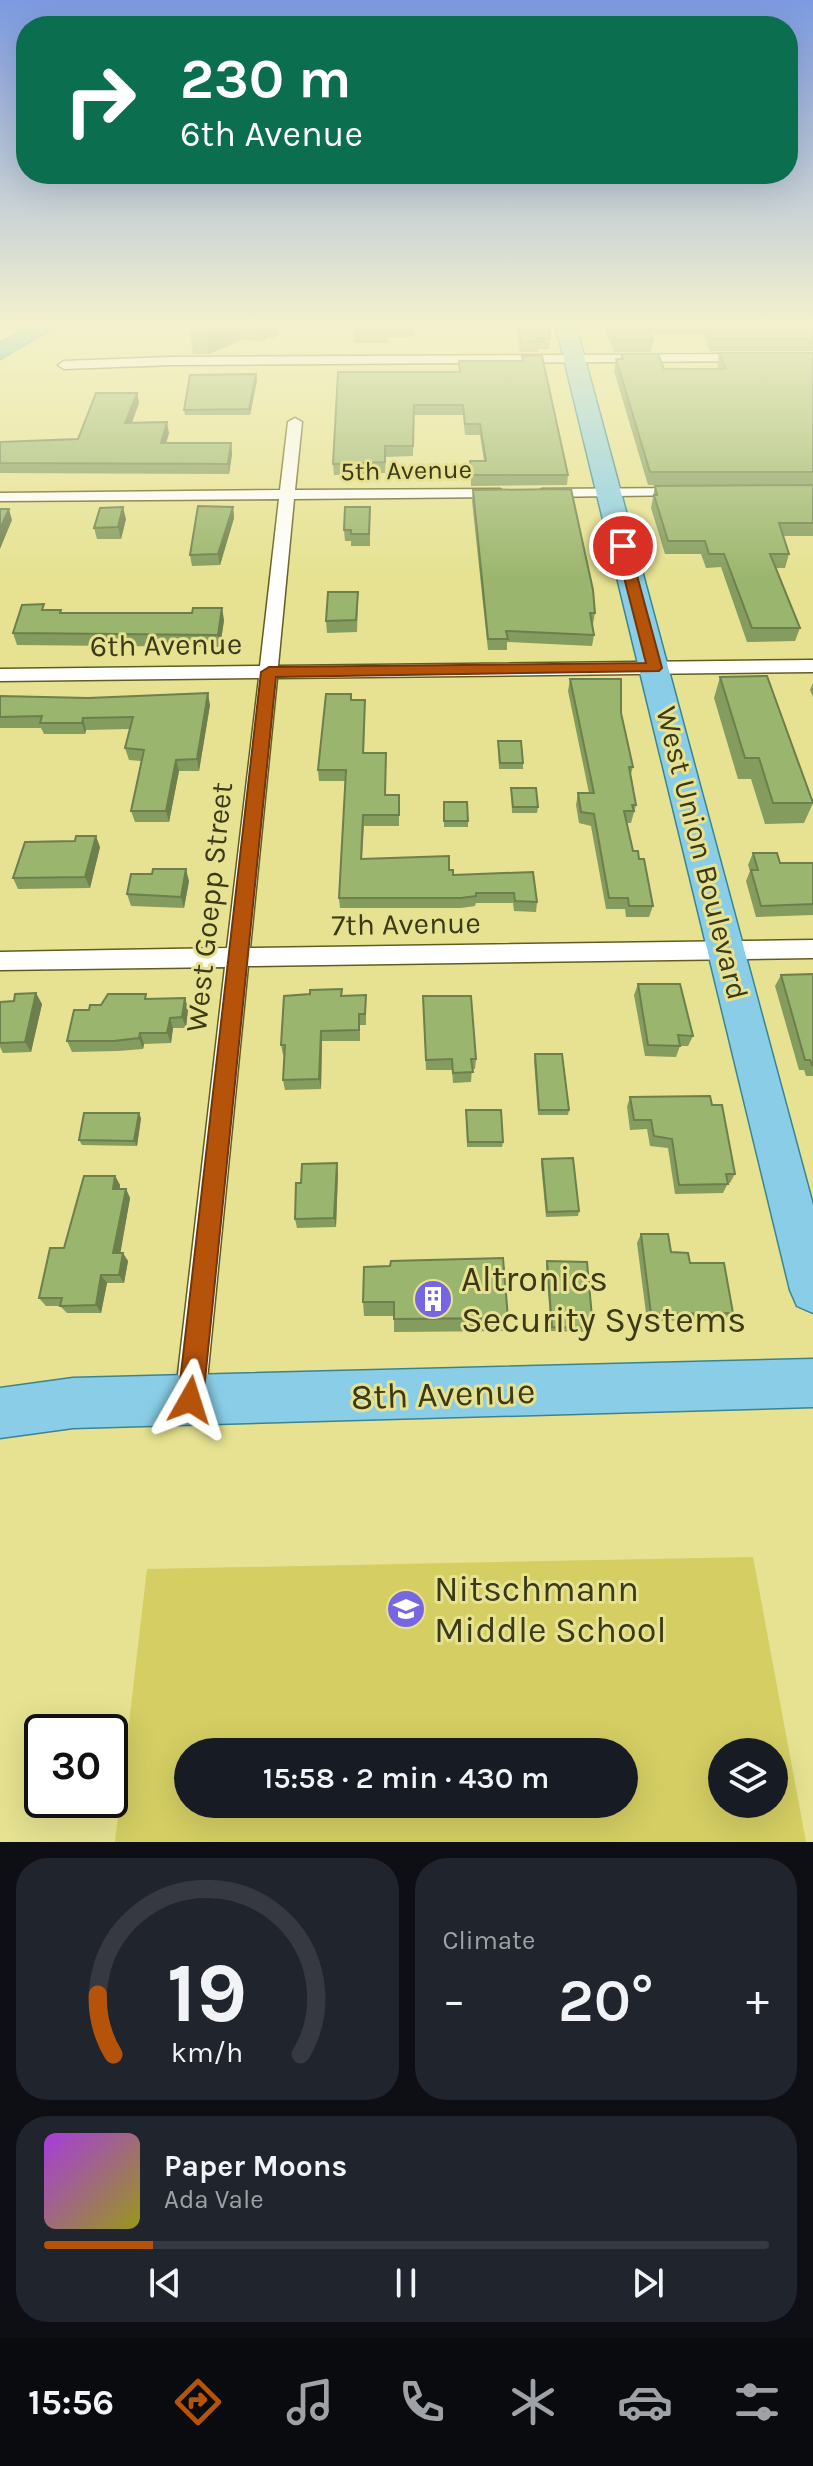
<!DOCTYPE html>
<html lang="en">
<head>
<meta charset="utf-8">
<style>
  body { margin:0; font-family:Karla,sans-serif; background:#20242c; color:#f1f3f6; height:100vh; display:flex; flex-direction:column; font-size:30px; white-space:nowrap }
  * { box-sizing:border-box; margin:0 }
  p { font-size:26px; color:#9ea1a6 }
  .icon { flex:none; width:44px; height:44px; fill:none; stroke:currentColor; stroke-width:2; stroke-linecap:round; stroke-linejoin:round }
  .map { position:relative; height:1842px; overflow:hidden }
  .sheet { display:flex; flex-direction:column; gap:16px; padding:16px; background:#0d0f14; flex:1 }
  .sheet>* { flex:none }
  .guide { position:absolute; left:16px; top:16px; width:782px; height:168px; border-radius:32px; box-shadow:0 8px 32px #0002; background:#0b6e4f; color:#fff; overflow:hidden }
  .fabs { position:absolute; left:708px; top:1738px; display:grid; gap:16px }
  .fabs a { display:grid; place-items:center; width:80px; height:80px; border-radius:50%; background:#171b24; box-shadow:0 8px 32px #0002; font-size:40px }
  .speed { position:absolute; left:24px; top:1714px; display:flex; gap:16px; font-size:40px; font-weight:700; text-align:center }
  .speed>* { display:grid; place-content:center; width:104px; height:104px; border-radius:50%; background:#171b24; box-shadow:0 8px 32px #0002; line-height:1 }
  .speed .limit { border:4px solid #111; border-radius:12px; background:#fff; color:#111 }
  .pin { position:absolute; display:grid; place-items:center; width:68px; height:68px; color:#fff; margin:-34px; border:4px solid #fff; border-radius:50%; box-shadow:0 2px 8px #0007 }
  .me { position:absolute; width:88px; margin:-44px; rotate:6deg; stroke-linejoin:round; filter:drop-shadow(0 0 6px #0008) }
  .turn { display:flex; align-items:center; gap:28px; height:168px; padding:0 32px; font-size:36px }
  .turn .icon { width:104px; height:104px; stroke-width:2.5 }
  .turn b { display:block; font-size:56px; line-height:68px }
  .big { font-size:60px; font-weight:600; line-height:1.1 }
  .sheet .card { flex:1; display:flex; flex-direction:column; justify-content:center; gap:12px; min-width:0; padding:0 28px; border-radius:32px; background:#20242c }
  .sheet .dial { align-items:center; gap:0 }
  .dial svg { height:208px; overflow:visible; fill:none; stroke:#363941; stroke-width:7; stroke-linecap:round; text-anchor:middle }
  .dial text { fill:#f1f3f6; stroke:none }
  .song { display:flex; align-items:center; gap:24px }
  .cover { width:96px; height:96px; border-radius:12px; background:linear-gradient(135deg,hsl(280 70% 55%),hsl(60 70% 35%)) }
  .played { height:8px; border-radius:4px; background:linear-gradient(90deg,#b45309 15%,#363941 15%) }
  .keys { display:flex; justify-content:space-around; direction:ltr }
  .heat { display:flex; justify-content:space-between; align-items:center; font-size:44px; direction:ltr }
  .sheet .tiles { flex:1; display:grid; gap:16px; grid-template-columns:1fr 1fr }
  .card:last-child { grid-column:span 2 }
  .trip { position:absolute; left:174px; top:1738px; width:464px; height:80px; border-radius:40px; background:#171b24; box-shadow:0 8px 32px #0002; font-weight:600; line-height:80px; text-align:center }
  .dock { display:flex; height:128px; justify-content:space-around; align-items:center; background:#090b0e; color:#9ea1a6 }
  .dock .icon { width:56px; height:56px }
  .dock .on { color:#b45309 }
  .dock b { font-size:36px; color:#f1f3f6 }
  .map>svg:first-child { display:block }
  .green { fill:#d4ce63; fill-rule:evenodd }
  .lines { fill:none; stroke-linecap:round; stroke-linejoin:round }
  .street-casing { stroke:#615d20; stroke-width:3 }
  .primary-casing { stroke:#3a8492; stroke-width:3 }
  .highway-casing { stroke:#3a8492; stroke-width:3 }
  .street { fill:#fff; fill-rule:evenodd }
  .primary { fill:#89cee6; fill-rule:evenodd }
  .highway { fill:#3aadd5; fill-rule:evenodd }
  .wall { fill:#849c5e }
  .shaded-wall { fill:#6c7f4c }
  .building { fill:#9ab56d; stroke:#6c7f4c; stroke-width:2 }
  .route { fill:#b45309; stroke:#753606; stroke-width:2 }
  .labels { text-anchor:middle; stroke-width:6; stroke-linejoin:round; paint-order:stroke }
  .far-street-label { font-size:26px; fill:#3b3917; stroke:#e6e291 }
  .street-label { font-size:30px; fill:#3b3917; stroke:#e6e291 }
  .near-poi-label { font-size:36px; fill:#3b3917; stroke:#e6e291; text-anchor:start }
  .near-street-label { font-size:36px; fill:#3b3917; stroke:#e6e291 }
</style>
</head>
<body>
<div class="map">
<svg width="813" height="1842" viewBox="0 0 813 1842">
  <rect width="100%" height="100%" fill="#e6e291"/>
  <path class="green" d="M 753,1557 L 806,1842 L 115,1842 L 147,1569 ZM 188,1752 L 624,1752 L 624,1804 L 188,1804 ZM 722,1752 L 774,1752 L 774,1804 L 722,1804 Z"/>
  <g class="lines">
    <defs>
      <path id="street" d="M 748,354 L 754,358 L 752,361 L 171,365 L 64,369 L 58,365 L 64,361 L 171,357 Z
        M 295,418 L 302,422 L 295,490 L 500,489 L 507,493 L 500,497 L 294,499 L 278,666 L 813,660 L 813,672 L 277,678 L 250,948 L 813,940 L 813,958 L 248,966 L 205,1400 L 201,1411 L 190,1415 L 179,1411 L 175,1400 L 225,967 L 0,970 L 0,952 L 227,948 L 259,678 L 0,681 L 0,669 L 260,666 L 279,499 L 0,501 L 0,493 L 280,490 L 288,422 Z
        M 684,488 L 691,492 L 689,495 L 542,497 L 535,493 L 542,489 Z"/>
      <path id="primary" d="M 555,322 L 575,322 L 813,1205 L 813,1313 L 797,1306 L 790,1290 Z
        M 813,1359 L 813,1407 L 73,1428 L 0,1438 L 0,1388 L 73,1378 Z"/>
      <path id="highway" d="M 36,322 L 63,322 L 0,359 L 0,343 Z"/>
    </defs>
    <use href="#street" class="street-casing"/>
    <use href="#primary" class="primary-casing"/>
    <use href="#highway" class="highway-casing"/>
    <use href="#street" class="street"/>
    <use href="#primary" class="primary"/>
    <use href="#highway" class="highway"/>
  </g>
  <path class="wall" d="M 193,322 L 278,322 L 276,338 L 266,338 L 264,341 L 241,340 L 209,354 L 193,354 L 190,334 Z
    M 353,322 L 414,322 L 413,337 L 388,337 L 388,343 L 354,343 Z
    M 515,322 L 547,322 L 550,338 L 549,349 L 538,349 L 538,352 L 520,352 Z
    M 598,322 L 813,322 L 813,351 L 710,351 L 703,334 L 652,334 L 653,340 L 651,352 L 614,352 L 603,325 L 599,325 Z
    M 719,353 L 813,353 L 813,485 L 648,485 L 614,371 L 616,359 L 621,359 L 621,354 L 664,369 L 718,369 L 717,365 Z
    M 522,356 L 568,475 L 567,485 L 471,486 L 470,461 L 484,461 L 480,435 L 465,435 L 463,415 L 414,415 L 413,456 L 386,457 L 385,473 L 334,475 L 333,464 L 459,372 L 459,361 L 522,361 Z
    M 256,374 L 257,380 L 250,415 L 185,415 L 184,410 Z
    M 137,393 L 139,403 L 132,422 L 169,433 L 166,443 L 231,443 L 232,454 L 229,474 L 0,473 L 0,442 L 78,439 Z
    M 813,485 L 813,536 L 783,536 L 789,554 L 785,568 L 775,568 L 800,628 L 795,641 L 747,642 L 721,567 L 706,568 L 701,554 L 665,554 L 651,508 L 655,486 Z
    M 473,490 L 595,613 L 593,624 L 592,624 L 594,635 L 592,646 L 507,642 L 507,650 L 488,650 L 472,501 Z
    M 233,507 L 234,518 L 220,565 L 192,566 L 190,555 Z
    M 370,507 L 370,546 L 351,546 L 351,541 L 345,541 L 344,530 Z
    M 126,519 L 121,539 L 97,539 L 94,528 Z
    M 358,604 L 357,632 L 327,633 L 326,621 Z
    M 46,610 L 62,613 L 224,620 L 220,647 L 17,645 L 13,633 Z
    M 720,677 L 813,803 L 804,823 L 765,824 L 751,779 L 738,779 L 714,698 Z
    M 570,679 L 621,713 L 633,767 L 630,777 L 636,805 L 631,823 L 627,823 L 633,851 L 639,859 L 653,906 L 649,917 L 626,917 L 625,909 L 606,909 L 591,826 L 579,823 L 576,805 L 578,793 L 589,793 L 568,691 Z
    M 813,683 L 813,697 L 810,690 Z
    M 0,696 L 210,705 L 199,771 L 179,771 L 169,822 L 135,822 L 131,811 L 141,761 L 129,760 L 125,748 L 130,729 L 86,730 L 85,734 L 44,734 L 41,728 L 0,728 Z
    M 352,700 L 365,710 L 364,753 L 386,795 L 399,795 L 399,826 L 364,826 L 362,859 L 449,870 L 453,875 L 533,872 L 537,902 L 536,912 L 514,911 L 513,903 L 476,903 L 475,906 L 461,908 L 340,908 L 339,898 L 345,781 L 319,781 L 318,770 Z
    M 498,741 L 523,763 L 523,769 L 499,769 Z
    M 511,788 L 538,807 L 537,813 L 512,813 Z
    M 444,802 L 468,821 L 468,827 L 444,827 Z
    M 100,847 L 90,888 L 18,889 L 13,878 Z
    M 753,853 L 780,863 L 813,863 L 813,915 L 756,917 L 746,881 L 750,871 L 748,865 Z
    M 189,881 L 184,908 L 131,906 L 127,894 Z
    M 813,974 L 813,1076 L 806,1076 L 804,1070 L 799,1070 L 775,986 L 781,975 Z
    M 638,984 L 693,1036 L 688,1046 L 680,1046 L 676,1057 L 645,1056 L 634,995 Z
    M 342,989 L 342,996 L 366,995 L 366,1025 L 360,1025 L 360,1041 L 322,1041 L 321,1089 L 285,1090 L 283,1080 L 284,1055 L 283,1055 L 281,1045 L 310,994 Z
    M 423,996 L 476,1059 L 475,1069 L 472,1069 L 471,1082 L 453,1083 L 452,1070 L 426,1070 Z
    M 185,998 L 188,1009 L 186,1028 L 173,1028 L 171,1043 L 144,1044 L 143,1049 L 118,1051 L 72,1052 L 67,1041 L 101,1005 L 148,999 Z
    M 0,1002 L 42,1004 L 31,1052 L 3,1053 L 0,1047 Z
    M 535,1054 L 569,1110 L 568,1115 L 538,1115 L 534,1060 Z
    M 630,1097 L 712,1105 L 735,1174 L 730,1183 L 728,1183 L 723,1193 L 675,1194 L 668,1148 L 650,1146 L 647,1129 L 630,1130 L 627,1107 Z
    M 466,1110 L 503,1142 L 502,1147 L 467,1147 Z
    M 141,1118 L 137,1146 L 82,1145 L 79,1140 Z
    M 542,1159 L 579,1211 L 578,1216 L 546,1217 L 541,1164 Z
    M 338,1172 L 336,1227 L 297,1228 L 295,1219 L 301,1183 Z
    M 115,1176 L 120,1185 L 120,1189 L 126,1189 L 130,1198 L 120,1253 L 128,1261 L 124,1283 L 107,1283 L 101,1313 L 67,1313 L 60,1306 L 46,1306 L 39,1298 L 64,1248 Z
    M 641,1234 L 690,1263 L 733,1313 L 727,1320 L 647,1321 L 637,1243 Z
    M 547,1261 L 593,1328 L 592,1332 L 551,1331 L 546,1266 Z
    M 364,1267 L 508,1318 L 505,1331 L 394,1332 L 394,1316 L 364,1316 L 363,1302 Z"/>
  <path class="shaded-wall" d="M 232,322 L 239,322 L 241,340 L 209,354 L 206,334 Z
    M 262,322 L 265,322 L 266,338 L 264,341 Z
    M 275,322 L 278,322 L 276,338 Z
    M 256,374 L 257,380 L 250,415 L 249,409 Z
    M 137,393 L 139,403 L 128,433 L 125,423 Z
    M 167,422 L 169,433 L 163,454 L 161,443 Z
    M 231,443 L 232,454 L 229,474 L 228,464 Z
    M 123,507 L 126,519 L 121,539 L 118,527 Z
    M 233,507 L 234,518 L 220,565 L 218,554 Z
    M 9,509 L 12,520 L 0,549 L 0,529 Z
    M 222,608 L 224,620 L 220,647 L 218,635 Z
    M 208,693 L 210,705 L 199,771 L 197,759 Z
    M 83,718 L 86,730 L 85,734 L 82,723 Z
    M 176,760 L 179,771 L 169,822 L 166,811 Z
    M 96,836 L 100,847 L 90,888 L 85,877 Z
    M 186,869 L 189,881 L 184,908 L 181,897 Z
    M 36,993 L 42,1004 L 31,1052 L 25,1042 Z
    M 185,998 L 188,1009 L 186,1028 L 182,1017 Z
    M 170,1018 L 173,1028 L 171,1043 L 167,1033 Z
    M 321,1031 L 322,1041 L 321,1089 L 319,1079 Z
    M 140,1033 L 144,1044 L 143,1049 L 139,1038 Z
    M 139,1113 L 141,1118 L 137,1146 L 134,1141 Z
    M 337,1163 L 338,1172 L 336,1227 L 334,1218 Z
    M 115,1176 L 120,1185 L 118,1198 L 113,1189 Z
    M 126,1189 L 130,1198 L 119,1261 L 113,1253 Z
    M 123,1253 L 128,1261 L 124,1283 L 119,1275 Z
    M 101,1275 L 107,1283 L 101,1313 L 96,1305 Z"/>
  <path class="building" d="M 193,322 L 232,322 L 206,334 L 190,334 Z
    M 353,322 L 388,322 L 388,323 L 353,323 Z
    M 518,322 L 547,322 L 550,338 L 538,338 L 539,341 L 521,342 Z
    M 608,322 L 680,322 L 647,323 L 653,340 L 616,340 Z
    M 706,322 L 813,322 L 813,339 L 713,339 Z
    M 719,353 L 813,353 L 813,472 L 650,472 L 616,359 L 623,359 L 621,354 L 658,354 L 664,369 L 726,369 Z
    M 522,356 L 542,356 L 568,475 L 471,475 L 470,461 L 486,461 L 480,424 L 465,424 L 463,405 L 414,405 L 413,446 L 385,446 L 385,462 L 333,464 L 338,372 L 460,372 L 459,361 L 523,361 Z
    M 256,374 L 249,409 L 184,410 L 190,375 Z
    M 96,393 L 137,393 L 125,423 L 167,422 L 161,443 L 231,443 L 228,464 L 0,463 L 0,442 L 78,439 Z
    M 813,485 L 813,523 L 779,523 L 789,554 L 770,554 L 800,628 L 752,628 L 724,554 L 709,554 L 705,541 L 668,541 L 654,495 L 657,495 L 655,486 Z
    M 571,489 L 593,590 L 595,613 L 590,613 L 594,635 L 506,631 L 508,639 L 488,639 L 473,490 Z
    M 198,506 L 233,507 L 218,554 L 190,555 Z
    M 123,507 L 118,527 L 94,528 L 100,508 Z
    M 345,507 L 370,507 L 369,534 L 351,534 L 351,530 L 344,530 Z
    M 0,509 L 9,509 L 0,529 Z
    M 328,592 L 358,592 L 356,620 L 326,621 Z
    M 44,604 L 42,610 L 61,610 L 60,613 L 192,613 L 193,608 L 222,608 L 218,635 L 13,633 L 22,605 Z
    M 767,676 L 813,803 L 773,803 L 759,758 L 745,758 L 720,677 Z
    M 570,679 L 621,679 L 621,713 L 633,767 L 629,767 L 636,805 L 632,805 L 634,811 L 624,811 L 633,851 L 638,851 L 639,859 L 644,859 L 653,906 L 629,906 L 628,898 L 609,898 L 594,814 L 581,812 L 578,793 L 594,793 Z
    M 208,693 L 197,759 L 176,760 L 166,811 L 131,811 L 144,750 L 125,748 L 133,717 L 83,718 L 82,723 L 40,723 L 42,716 L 0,717 L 0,696 L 88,698 Z
    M 326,694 L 351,694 L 351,700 L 365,700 L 363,753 L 386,753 L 385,795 L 399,795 L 399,815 L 363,815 L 361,859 L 449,856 L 449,870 L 453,870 L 453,875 L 533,872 L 537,902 L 515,901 L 514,893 L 476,893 L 476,896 L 461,898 L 339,898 L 346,770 L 318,770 Z
    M 498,741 L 521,741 L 523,763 L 500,763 Z
    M 511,788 L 536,788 L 538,807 L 513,807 Z
    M 444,802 L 467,802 L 468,821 L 444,821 Z
    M 76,836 L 96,836 L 85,877 L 13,878 L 25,842 L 75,841 Z
    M 753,853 L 777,853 L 780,863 L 813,863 L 813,904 L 761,906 L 751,870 L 758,870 Z
    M 153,869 L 186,869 L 181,897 L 127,894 L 131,874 L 152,874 Z
    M 813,974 L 813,1065 L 812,1065 L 810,1060 L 805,1060 L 781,975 Z
    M 638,984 L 680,984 L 693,1036 L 678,1035 L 680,1046 L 648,1045 Z
    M 342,989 L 341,996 L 366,995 L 365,1014 L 359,1014 L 359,1030 L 321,1031 L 319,1079 L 283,1080 L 285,1045 L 281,1045 L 284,996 L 310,994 L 310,990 Z
    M 36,993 L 25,1042 L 0,1043 L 0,1002 L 14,1001 L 15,994 Z
    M 108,994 L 146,994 L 145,999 L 185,998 L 182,1017 L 170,1018 L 167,1033 L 140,1033 L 139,1038 L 114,1041 L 67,1041 L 74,1010 L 89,1010 L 90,1005 L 101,1005 Z
    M 423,996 L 471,996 L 476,1059 L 471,1059 L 473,1072 L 453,1073 L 452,1059 L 426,1060 Z
    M 535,1054 L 562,1054 L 569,1110 L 539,1110 Z
    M 710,1096 L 712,1105 L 722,1105 L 735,1174 L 726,1174 L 728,1184 L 679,1185 L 672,1139 L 654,1136 L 651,1120 L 634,1120 L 630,1097 Z
    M 466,1110 L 501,1110 L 503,1142 L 468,1142 Z
    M 84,1113 L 139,1113 L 134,1141 L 79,1140 Z
    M 573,1158 L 579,1211 L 547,1212 L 542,1159 Z
    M 337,1163 L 334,1218 L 295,1219 L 296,1183 L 301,1183 L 302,1164 Z
    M 84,1176 L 115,1176 L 113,1189 L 126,1189 L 113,1253 L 123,1253 L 119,1275 L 101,1275 L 96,1305 L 60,1306 L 62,1298 L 39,1298 L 50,1248 L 64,1248 Z
    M 641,1234 L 668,1234 L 671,1252 L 688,1253 L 690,1263 L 724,1263 L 733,1313 L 651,1314 Z
    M 503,1258 L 508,1318 L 394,1319 L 394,1302 L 363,1302 L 364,1267 L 390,1266 L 391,1261 Z
    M 547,1261 L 587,1262 L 593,1328 L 552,1327 Z"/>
  <linearGradient id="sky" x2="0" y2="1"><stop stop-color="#7d9ae1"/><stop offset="0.56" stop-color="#f4f2ce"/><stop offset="1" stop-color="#f4f2ce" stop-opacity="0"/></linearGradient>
  <rect width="813" height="580" fill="url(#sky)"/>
  <path class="route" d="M 623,543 L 629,546 L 662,668 L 659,671 L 276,677 L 203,1400 L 199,1409 L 190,1412 L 181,1409 L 178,1400 L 261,672 L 269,667 L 646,663 L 616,546 Z"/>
  <defs>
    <symbol id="building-disc" viewBox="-11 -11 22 22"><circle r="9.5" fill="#7766e1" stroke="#e6e291"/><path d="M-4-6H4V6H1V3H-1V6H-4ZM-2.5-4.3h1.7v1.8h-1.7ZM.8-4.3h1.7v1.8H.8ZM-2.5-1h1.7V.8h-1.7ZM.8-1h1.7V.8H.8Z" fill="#fff"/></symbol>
    <symbol id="school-disc" viewBox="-11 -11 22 22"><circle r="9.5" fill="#7766e1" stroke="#e6e291"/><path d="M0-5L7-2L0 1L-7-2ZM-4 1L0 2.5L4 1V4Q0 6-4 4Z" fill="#fff"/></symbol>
  </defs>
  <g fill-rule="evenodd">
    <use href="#building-disc" x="411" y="1277" width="44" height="44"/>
    <use href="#school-disc" x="384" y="1587" width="44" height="44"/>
  </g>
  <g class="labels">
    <g class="far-street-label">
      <text transform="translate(406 470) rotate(-1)" y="9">5th Avenue</text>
    </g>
    <g class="street-label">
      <text transform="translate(166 645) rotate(-1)" y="10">6th Avenue</text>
      <text transform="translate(702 853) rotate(76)" y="10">West Union Boulevard</text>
      <text transform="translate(209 907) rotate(-84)" y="10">West Goepp Street</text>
      <text transform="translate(406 924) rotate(-1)" y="10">7th Avenue</text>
    </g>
    <g class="near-poi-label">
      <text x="461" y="1291">Altronics<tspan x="461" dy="41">Security Systems</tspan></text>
      <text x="434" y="1601">Nitschmann<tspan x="434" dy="41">Middle School</tspan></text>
    </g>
    <g class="near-street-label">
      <text transform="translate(443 1393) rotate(-2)" y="13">8th Avenue</text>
    </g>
  </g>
</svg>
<div class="fabs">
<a><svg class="icon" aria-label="layers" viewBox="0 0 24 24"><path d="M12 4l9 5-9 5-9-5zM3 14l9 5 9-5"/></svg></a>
</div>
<div class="speed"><div class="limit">30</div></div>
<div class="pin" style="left:623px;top:546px;background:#d93025"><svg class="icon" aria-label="arrive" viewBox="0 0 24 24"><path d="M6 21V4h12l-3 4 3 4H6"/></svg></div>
<svg class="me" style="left:190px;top:1400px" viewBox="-20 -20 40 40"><path d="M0-17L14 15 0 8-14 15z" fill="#b45309" stroke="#fff" stroke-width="4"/></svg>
<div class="trip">15:58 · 2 min · 430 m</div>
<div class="guide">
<div class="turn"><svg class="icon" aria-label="right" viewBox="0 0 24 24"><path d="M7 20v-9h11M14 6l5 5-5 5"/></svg><div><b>230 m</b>6th Avenue</div></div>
</div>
</div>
<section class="sheet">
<div class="tiles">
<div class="card dial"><svg viewBox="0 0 100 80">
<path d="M14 69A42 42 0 1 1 86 69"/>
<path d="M14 69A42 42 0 0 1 8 46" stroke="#b45309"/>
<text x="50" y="56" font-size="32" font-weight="700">19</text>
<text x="50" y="72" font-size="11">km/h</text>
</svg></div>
<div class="card"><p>Climate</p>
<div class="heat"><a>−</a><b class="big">20°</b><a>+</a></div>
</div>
<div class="card">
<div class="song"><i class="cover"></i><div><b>Paper Moons</b><p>Ada Vale</p></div></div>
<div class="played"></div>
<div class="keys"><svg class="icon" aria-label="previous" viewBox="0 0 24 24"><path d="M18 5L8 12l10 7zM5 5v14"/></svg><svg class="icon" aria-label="pause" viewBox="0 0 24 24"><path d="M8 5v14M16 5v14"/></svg><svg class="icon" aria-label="next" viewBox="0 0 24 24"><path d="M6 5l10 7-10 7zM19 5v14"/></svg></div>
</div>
</div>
</section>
<nav class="dock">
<b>15:56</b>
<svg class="icon on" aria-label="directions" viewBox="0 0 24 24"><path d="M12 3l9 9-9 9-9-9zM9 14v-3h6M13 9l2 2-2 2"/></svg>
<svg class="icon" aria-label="music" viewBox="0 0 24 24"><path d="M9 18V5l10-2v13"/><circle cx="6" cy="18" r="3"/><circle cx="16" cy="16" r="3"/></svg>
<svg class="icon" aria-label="phone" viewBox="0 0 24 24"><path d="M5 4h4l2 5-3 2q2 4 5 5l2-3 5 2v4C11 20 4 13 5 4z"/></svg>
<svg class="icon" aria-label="climate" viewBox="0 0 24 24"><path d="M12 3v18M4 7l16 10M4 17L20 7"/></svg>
<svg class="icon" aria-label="car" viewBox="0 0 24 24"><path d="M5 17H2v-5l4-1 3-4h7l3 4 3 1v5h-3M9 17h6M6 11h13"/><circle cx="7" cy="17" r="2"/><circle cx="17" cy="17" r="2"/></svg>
<svg class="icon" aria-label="filters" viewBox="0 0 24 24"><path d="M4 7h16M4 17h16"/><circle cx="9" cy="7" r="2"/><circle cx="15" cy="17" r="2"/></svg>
</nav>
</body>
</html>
